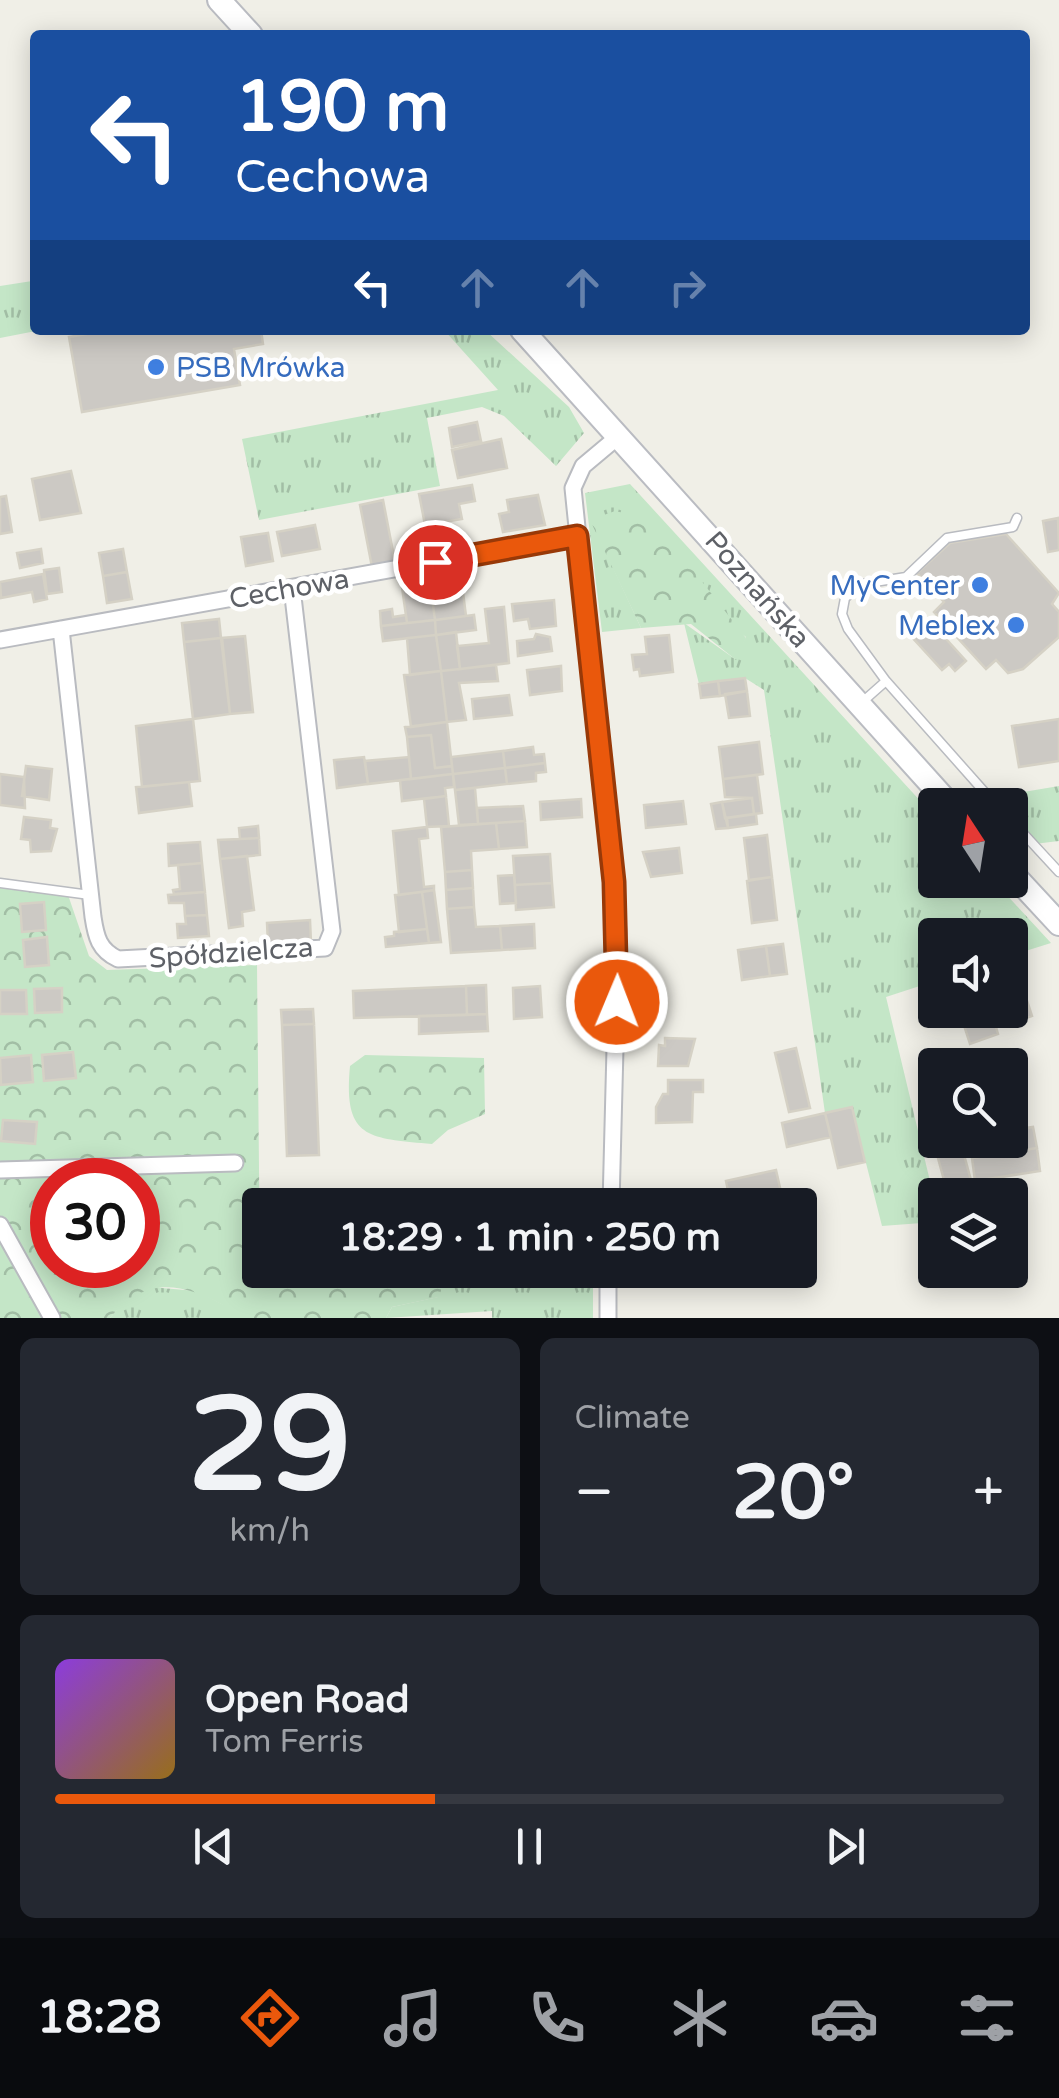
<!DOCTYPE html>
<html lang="en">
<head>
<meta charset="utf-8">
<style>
  body { margin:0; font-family:"Varela Round",sans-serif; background:#242831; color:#f1f3f6; height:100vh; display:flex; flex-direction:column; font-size:38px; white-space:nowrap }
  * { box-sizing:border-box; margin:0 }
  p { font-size:32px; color:#9ea1a6 }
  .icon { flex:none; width:55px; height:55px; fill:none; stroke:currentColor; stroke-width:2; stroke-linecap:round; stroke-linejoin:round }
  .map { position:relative; height:1318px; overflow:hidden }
  .drawer { display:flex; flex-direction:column; gap:20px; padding:20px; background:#0d0f14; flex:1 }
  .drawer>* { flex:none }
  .guide { position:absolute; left:30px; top:30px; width:1000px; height:305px; border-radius:10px; box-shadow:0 5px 25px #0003; background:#1a4fa0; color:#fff; overflow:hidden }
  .needle { width:65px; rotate:348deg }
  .buttons { position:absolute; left:918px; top:788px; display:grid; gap:20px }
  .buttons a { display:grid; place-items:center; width:110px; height:110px; border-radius:10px; background:#171b24; box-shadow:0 5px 25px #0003; font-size:50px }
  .speed { position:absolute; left:30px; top:1158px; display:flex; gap:20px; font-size:50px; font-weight:700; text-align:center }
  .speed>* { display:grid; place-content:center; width:130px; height:130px; border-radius:50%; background:#171b24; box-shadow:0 5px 25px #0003; line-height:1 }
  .speed .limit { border:15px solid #d22; background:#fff; color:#111 }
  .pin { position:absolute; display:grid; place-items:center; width:85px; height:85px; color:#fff; margin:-42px; border:5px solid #fff; border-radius:50%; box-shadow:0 2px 10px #0007 }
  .me { position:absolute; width:110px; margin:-55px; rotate:1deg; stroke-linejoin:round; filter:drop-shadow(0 0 8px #0008) }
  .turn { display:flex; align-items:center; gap:35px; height:210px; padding:0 40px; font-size:45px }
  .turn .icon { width:130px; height:130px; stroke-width:2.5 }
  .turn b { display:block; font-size:70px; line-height:85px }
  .lanes { display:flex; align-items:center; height:95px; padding:0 40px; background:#0003; justify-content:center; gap:50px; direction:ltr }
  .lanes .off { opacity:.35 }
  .big { font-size:75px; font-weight:700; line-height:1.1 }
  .drawer .widget { flex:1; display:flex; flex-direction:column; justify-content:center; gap:15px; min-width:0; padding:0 35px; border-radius:15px; background:#242831 }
  .drawer .dial { align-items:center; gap:0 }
  .dial b { font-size:130px; line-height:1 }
  .song { display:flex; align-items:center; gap:30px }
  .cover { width:120px; height:120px; border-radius:15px; background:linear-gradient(135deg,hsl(270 70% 55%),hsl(40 70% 35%)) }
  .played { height:10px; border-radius:5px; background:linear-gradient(90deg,#ea580c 40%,#363941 40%) }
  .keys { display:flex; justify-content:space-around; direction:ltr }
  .heat { display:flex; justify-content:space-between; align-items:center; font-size:55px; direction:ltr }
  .drawer .tiles { flex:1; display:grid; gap:20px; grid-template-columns:1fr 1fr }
  .widget:last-child { grid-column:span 2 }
  .trip { position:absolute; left:242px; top:1188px; width:575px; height:100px; border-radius:10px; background:#171b24; box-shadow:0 5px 25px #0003; font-weight:700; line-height:100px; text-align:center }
  .tab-bar { display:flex; height:160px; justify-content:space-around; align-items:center; background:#090b0e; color:#9ea1a6 }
  .tab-bar .icon { width:70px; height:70px }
  .tab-bar .selected { color:#ea580c }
  .tab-bar b { font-size:45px; color:#f1f3f6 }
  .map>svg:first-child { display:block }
  .grass { fill:url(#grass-tufts) }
  .forest { fill:url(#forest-crowns); fill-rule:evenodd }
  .building { fill:#ccc9c4; stroke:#d5d1c5; stroke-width:2.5 }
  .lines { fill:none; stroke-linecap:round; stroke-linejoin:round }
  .lane-casing { stroke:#b9bbc0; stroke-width:11 }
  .street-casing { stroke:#b9bbc0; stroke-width:19 }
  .secondary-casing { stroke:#babcc2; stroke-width:26 }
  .lane { stroke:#fff; stroke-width:8 }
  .street { stroke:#fff; stroke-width:15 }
  .secondary { stroke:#fff; stroke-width:22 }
  .route-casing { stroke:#983908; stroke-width:25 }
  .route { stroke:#ea580c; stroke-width:18 }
  .shop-dot { fill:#3f7fe0; stroke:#fff; stroke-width:4 }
  .labels { text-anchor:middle; stroke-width:9; stroke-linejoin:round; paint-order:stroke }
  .shop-label { font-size:28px; fill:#366cbe; stroke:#fff; text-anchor:end }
  .street-label { font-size:28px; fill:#5e6167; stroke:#fff }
</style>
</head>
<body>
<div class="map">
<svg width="1059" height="1318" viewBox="0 0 1059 1318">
  <defs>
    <pattern id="grass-tufts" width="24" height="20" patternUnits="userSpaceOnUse" patternTransform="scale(2.5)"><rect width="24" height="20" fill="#c4e6c7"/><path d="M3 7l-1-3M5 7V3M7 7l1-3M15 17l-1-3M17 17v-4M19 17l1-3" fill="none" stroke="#a2bea5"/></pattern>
    <pattern id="forest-crowns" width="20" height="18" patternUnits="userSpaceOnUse" patternTransform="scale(2.5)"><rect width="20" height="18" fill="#c4e6c7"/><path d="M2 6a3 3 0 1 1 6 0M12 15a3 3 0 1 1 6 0" fill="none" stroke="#a2bea5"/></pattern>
  </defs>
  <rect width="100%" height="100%" fill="#f0efe7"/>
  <path class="grass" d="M 32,281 L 35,330 L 41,330 L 0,338 L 0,286 Z
    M 444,330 L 485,330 L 569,407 L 584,433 L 556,466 L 504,416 L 482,407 L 427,418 L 440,486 L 259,520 L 242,439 L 498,390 Z
    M 630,484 L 935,817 L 935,880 L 993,880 L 1051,943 L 1010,956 L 1010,935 L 935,935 L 935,981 L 886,997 L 935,1202 L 935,1222 L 882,1226 L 852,1108 L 825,1113 L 764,690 L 745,678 L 699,684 L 684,623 L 735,659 L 746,637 L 591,520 L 641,628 L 602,632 L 585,493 Z
    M 1059,786 L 1059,841 L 1034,844 L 1010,819 L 1010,805 L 996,805 L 988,798 Z
    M 593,1274 L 593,1318 L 492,1318 L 492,1311 L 386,1318 L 392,1307 L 438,1297 L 443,1283 Z
    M 150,1287 L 197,1291 L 224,1305 L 223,1318 L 110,1318 L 128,1296 Z"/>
  <path class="forest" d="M 615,511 L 654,520 L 746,638 L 736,660 L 691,624 L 641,628 L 590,520 Z
    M 0,883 L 67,892 L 89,956 L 107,970 L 257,965 L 260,1270 L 447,1270 L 439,1297 L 392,1307 L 386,1318 L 223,1318 L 223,1305 C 179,1281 143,1278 110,1318 L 0,1318 ZM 52,1180 L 138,1180 L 138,1265 L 52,1265 Z
    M 365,1055 L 484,1058 L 485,1114 L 448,1130 L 432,1144 C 368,1138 343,1139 350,1066 Z"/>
  <path class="building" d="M 109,330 L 261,330 L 263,344 L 234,349 L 240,385 L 82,412 L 69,337 Z
    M 477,422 L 481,441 L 452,447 L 449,428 Z
    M 501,439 L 507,468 L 458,478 L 452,450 Z
    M 71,471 L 81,513 L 40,520 L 32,479 Z
    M 472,485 L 475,501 L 459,504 L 462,519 L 425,525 L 419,494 Z
    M 538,495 L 545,525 L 503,532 L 499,514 L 509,512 L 507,500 Z
    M 6,496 L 12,532 L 0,534 L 0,497 Z
    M 383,500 L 395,562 L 372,567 L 360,505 Z
    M 1058,518 L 1059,550 L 1048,552 L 1043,521 Z
    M 315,525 L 320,549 L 282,556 L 277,532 Z
    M 268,533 L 273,561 L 246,566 L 241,537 Z
    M 1006,534 L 1059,593 L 1052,604 L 1059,612 L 1059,637 L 1023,669 L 1008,673 L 996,660 L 986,669 L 934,612 L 944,602 L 917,573 L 950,543 Z
    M 41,549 L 43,563 L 20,568 L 17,553 Z
    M 123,549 L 127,572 L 103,576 L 99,553 Z
    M 59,568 L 62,592 L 47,594 L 44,570 Z
    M 460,569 L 466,616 L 435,620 L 429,575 Z
    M 127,572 L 132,599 L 107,603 L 103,576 Z
    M 43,574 L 47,599 L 34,602 L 32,592 L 1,598 L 0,582 Z
    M 429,575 L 435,620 L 407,623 L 401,580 Z
    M 554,600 L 556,626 L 530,629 L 528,619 L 514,621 L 512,604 Z
    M 504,607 L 509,663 L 460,669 L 457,646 L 489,643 L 485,609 Z
    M 392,609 L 393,617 L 406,615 L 407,623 L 381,626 L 380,611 Z
    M 474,615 L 476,630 L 436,635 L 435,620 Z
    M 219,619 L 221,638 L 184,642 L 182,623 Z
    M 928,619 L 966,661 L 955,671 L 949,664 L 942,670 L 910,635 Z
    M 435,620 L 436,635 L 383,641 L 381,626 Z
    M 456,632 L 460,669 L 441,671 L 436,635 Z
    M 536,634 L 550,637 L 552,651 L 518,656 L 517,641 L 534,639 Z
    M 436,635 L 441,671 L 410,675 L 407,638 Z
    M 669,635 L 673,672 L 640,676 L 639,669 L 634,670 L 632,655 L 647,654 L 645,637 Z
    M 245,636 L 253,712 L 230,714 L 222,638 Z
    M 221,638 L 230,714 L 193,719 L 184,642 Z
    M 496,665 L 498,681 L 459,683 L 466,720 L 447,722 L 441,671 Z
    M 561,666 L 562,691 L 530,695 L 527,670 Z
    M 441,671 L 447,722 L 411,727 L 404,675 Z
    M 745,678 L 747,691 L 720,696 L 718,681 Z
    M 718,681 L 720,696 L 701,698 L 699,684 Z
    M 747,691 L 750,716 L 729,718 L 725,694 Z
    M 509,695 L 512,715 L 474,719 L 472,699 Z
    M 193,719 L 200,781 L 142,787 L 136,726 Z
    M 1059,719 L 1059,761 L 1019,767 L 1012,726 Z
    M 447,722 L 452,766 L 435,768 L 431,735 L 407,737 L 405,727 Z
    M 431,735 L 435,768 L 452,766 L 453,774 L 411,779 L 407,737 Z
    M 759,742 L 763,774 L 723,779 L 719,747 Z
    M 533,747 L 534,755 L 544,754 L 545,763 L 505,768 L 503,751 Z
    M 503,751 L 505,768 L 453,774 L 451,757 Z
    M 364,757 L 368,784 L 337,788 L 334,760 Z
    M 409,757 L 411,779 L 368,784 L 365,761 Z
    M 545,763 L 546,772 L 536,773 L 536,781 L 507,784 L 505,768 Z
    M 26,766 L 52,769 L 49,800 L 22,796 Z
    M 505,768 L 507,784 L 455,790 L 453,774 Z
    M 0,774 L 24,777 L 25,808 L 0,805 Z
    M 453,774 L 454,787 L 445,788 L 446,796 L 402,801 L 400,780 Z
    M 757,775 L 762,813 L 754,814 L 752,798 L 725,797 L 723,779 Z
    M 189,782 L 192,806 L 139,813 L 136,787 Z
    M 475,788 L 478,824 L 459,825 L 455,790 Z
    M 446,796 L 449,826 L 427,827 L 424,799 Z
    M 752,798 L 754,814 L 725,818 L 722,802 Z
    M 581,799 L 582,817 L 541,820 L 540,802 Z
    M 683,801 L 686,824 L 646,828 L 644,805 Z
    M 722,802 L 728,828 L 716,829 L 711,804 Z
    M 523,806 L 525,821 L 478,824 L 477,808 Z
    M 756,814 L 757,824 L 728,828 L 727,818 Z
    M 24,817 L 51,820 L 50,828 L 57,829 L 51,851 L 31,852 L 30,840 L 21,839 Z
    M 525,821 L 527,847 L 499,849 L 496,823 Z
    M 496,823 L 499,849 L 471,851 L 472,870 L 445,872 L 441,827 Z
    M 258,826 L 259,838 L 240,839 L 239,828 Z
    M 427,827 L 428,838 L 419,839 L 424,887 L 434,886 L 434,890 L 399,895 L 393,831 Z
    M 767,835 L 772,877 L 749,880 L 744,838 Z
    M 259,838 L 260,855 L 220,859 L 218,840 Z
    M 200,842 L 202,863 L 169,866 L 168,844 Z
    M 679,848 L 682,873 L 651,877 L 643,852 Z
    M 550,854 L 552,883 L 515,885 L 513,856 Z
    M 247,856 L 254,910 L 242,912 L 243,926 L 229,928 L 220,859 Z
    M 202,863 L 205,892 L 174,894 L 173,890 L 180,889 L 178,865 Z
    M 472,870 L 473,888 L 446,890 L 445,872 Z
    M 514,875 L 516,903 L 500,904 L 498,876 Z
    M 772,877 L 777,920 L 752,923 L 747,881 Z
    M 552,883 L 554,907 L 516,910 L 515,885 Z
    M 473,888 L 474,907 L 447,909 L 446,890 Z
    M 434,890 L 441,942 L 429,943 L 422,892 Z
    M 205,892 L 207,915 L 185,916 L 184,903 L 169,903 L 168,895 Z
    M 422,892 L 427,929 L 399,932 L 395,895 Z
    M 44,902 L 46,930 L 22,932 L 20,904 Z
    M 474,907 L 476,927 L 500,926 L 502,950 L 451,953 L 447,909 Z
    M 207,915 L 209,936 L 178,938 L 177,924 L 186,924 L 185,916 Z
    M 310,920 L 311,942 L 268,944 L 267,923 Z
    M 534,924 L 535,948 L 502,950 L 500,926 Z
    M 427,929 L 429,943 L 386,947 L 385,937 L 394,936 L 394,932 Z
    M 47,937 L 49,965 L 25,967 L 23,940 Z
    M 783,944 L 787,974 L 770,976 L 766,946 Z
    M 766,946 L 770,976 L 742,980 L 738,950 Z
    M 1014,961 L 1032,1016 L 1002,1026 L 997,1010 L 1010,1010 L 1010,963 Z
    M 486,985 L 487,1014 L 467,1015 L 466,986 Z
    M 466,986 L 467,1015 L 354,1018 L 353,991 Z
    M 540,986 L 542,1017 L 514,1019 L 513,988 Z
    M 62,988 L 62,1012 L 35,1013 L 34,989 Z
    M 0,990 L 26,990 L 27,1014 L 0,1014 Z
    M 313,1009 L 314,1024 L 282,1025 L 281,1010 Z
    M 959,1010 L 997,1010 L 1002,1025 L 996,1027 L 998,1034 L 970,1044 Z
    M 487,1014 L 488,1031 L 419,1034 L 419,1016 Z
    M 314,1024 L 319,1155 L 287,1156 L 282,1025 Z
    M 665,1038 L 695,1039 L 688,1066 L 658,1066 L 659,1045 L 665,1046 Z
    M 796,1048 L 810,1108 L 789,1112 L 775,1053 Z
    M 73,1052 L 76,1078 L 44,1081 L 42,1055 Z
    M 31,1055 L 33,1082 L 1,1085 L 0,1058 Z
    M 668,1080 L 703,1080 L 703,1092 L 693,1092 L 692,1122 L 656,1123 L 656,1107 L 663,1094 L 668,1094 Z
    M 935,1091 L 935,1140 L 960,1140 L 975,1195 L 948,1195 L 921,1095 Z
    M 852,1107 L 865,1162 L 838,1168 L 825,1113 Z
    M 825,1113 L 831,1137 L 787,1147 L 782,1123 Z
    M 3,1120 L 37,1122 L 35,1144 L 1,1141 Z
    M 1033,1127 L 1037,1148 L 972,1158 L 969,1140 L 1010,1140 L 1010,1130 Z
    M 1037,1148 L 1040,1171 L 975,1181 L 972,1158 Z
    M 776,1170 L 783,1201 L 761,1205 L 760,1199 L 731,1205 L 726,1181 Z
    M 467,1198 L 468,1205 L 413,1205 L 413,1201 Z
    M 810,1249 L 815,1272 L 785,1274 L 784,1270 L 800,1270 L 800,1252 Z"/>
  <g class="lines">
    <defs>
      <path id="lane" d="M 886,681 L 996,805
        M 860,704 L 886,681 L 848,629 L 842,614 L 845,598 L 862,584 L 906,577 L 947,538 L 1013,527 L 1017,518
        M 1010,819 L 1059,872
        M 0,883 L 90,895"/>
      <path id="street" d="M 61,629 L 93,917 C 96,937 99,950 118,959 L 325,948 L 332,931 L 292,588
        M 0,640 L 577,536
        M 0,1170 L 235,1163
        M 611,1205 L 618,931 L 573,488 L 583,466 L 620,435
        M 0,1225 L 52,1318
        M 608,1318 L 608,1270"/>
      <path id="secondary" d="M 219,0 L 251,35
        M 522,330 L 950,805
        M 1010,871 L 1059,924"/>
    </defs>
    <use href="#lane" class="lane-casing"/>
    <use href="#street" class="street-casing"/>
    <use href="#secondary" class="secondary-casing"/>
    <use href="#lane" class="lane"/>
    <use href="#street" class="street"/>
    <use href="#secondary" class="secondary"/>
  </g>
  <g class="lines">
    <defs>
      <path id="route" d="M 435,562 L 577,536 L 614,882 L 617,1002"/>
    </defs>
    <use href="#route" class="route-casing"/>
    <use href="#route" class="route"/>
  </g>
  <g class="shop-dot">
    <circle cx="156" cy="367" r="10"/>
    <circle cx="980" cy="585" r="10"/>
    <circle cx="1016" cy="625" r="10"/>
  </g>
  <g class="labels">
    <g class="shop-label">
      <text x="176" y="377" text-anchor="start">PSB Mrówka</text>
      <text x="960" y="595">MyCenter</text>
      <text x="996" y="635">Meblex</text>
    </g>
    <g class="street-label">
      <text transform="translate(289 588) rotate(-10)" y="10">Cechowa</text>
      <text transform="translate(758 589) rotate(49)" y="10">Poznańska</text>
      <text transform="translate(231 952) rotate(-4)" y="10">Spółdzielcza</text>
    </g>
  </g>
</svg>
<div class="buttons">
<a><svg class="needle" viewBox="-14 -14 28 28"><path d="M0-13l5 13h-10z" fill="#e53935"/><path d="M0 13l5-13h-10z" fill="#9ea1a6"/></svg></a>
<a><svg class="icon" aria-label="sound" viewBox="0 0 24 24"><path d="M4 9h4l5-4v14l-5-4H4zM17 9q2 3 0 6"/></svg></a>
<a><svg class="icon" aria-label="search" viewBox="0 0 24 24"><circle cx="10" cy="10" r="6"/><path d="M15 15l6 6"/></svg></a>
<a><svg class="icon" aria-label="layers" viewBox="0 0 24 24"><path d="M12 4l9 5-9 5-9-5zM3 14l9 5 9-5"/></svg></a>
</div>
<div class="speed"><div class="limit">30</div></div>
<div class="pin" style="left:435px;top:562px;background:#d93025"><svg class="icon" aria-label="arrive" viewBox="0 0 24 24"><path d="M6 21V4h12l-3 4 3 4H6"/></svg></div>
<svg class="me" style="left:617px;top:1002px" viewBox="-20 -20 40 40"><circle r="17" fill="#ea580c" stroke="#fff" stroke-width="3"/><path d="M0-11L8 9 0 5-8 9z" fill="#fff"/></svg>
<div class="trip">18:29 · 1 min · 250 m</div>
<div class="guide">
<div class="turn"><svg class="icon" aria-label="left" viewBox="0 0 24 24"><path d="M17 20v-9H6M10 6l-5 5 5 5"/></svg><div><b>190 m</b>Cechowa</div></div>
<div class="lanes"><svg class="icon" aria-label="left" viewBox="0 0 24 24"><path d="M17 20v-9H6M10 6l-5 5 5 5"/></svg><svg class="icon off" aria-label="ahead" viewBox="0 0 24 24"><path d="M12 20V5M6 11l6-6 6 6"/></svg><svg class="icon off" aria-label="ahead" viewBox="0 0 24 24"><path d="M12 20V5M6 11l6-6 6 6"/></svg><svg class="icon off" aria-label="right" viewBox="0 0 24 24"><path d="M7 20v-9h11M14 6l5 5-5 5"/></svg></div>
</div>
</div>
<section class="drawer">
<div class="tiles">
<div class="widget dial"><b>29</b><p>km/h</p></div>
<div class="widget"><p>Climate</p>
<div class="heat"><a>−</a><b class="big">20°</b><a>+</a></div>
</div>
<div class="widget">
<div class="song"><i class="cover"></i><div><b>Open Road</b><p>Tom Ferris</p></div></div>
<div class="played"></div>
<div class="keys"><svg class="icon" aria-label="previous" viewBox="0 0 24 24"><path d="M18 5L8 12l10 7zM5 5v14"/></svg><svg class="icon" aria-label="pause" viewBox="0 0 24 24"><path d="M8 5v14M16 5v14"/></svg><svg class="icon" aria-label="next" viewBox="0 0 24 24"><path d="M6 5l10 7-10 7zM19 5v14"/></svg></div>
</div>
</div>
</section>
<nav class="tab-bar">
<b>18:28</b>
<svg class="icon selected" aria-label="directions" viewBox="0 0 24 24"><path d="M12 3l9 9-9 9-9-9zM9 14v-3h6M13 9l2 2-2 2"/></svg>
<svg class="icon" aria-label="music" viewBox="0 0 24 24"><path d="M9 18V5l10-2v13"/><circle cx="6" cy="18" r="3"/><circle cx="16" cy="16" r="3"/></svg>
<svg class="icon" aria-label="phone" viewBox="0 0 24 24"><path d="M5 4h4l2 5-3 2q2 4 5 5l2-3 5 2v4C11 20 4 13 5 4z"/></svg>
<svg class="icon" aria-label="climate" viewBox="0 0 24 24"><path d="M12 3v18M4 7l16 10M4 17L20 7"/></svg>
<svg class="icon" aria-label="car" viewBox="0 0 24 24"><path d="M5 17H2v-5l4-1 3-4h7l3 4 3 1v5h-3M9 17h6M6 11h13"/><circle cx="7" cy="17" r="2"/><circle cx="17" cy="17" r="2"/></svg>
<svg class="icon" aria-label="filters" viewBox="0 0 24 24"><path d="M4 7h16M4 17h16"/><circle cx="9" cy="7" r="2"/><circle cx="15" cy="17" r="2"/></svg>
</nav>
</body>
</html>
